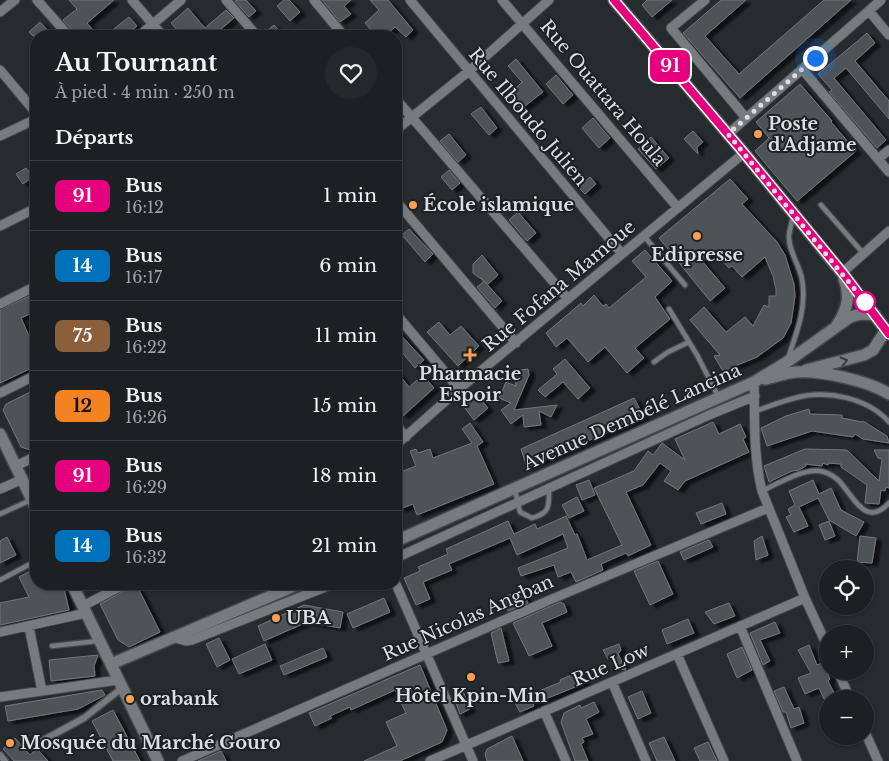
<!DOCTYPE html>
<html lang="fr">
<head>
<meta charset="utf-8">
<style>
	body { margin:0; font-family:"Libre Baskerville",serif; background:#25282a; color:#f1f3f6; height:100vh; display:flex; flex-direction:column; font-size:19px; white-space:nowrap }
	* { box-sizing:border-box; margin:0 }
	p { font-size:16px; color:#a0a3a5 }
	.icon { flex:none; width:28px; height:28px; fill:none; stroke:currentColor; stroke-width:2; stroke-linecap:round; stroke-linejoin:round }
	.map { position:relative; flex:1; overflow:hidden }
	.panel { position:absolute; left:30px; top:30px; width:372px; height:560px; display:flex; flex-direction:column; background:#1c2022; border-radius:20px; box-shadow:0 1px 4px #0004,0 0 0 1px #3a3e40 }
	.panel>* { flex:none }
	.badge { padding:0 10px; border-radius:8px; font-size:18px; line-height:32px }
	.buttons { position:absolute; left:819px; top:560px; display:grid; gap:10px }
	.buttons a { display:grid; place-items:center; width:55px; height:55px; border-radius:50%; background:#1c2022; box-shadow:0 1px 4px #0004,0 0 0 1px #3a3e40; font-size:25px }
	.you { position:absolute; width:25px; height:25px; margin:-12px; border:4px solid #fff; border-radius:50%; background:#1a73e8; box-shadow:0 0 0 8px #1a73e833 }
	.map>.badge { position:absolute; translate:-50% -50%; box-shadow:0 0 0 2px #fff }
	h2 { padding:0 25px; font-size:19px; line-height:45px }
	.round { display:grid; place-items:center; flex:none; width:52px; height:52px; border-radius:26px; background:#25282a }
	.head { display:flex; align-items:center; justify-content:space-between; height:85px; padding:0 25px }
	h1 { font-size:24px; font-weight:700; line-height:38px }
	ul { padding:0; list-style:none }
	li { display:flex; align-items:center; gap:15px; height:70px; padding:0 25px; border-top:1px solid #3a3e40 }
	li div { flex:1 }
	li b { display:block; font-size:19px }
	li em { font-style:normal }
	li .badge { min-width:55px; font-weight:700; text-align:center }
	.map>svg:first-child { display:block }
</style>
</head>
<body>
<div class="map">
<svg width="889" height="761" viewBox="0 0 889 761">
	<defs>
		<filter id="shadow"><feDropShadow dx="5.5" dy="3" stdDeviation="1" flood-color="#0009"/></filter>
	</defs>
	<rect width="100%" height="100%" fill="#262b2e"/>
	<path fill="#4d5256" stroke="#71777b" filter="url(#shadow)" d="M 69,0 L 114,0 L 87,23 L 98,36 L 75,36 L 74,32 L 63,20 L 77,9 Z
		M 237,0 L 246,0 L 256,11 L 249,17 L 235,1 Z
		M 284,0 L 289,0 L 300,12 L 290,21 L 277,6 Z
		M 322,0 L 351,0 L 344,6 L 351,14 L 340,22 Z
		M 370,0 L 388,0 L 413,30 L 406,37 L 395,27 L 384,36 L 376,36 L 365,23 L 379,10 Z
		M 647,0 L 672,0 L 652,17 L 642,5 Z
		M 721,0 L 746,0 L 705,36 L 739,74 L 824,0 L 851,0 L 740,98 L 683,33 Z
		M 188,8 L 205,28 L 226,10 L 234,18 L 213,36 L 182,36 L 171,23 Z
		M 129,17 L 137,26 L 126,36 L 105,36 Z
		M 40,22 L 53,36 L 33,36 L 29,32 Z
		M 274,25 L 284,36 L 263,36 L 263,34 Z
		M 867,33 L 875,43 L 855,61 L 889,101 L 889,119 L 846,68 L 834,78 L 886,140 L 877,148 L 829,92 L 832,90 L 818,74 Z
		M 516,59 L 543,92 L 521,109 L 509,95 L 522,82 L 508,66 Z
		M 556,75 L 573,95 L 563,104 L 546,84 Z
		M 800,84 L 832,121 L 831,122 L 856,151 L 797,201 L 755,151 L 769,138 L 756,122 Z
		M 481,107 L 497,128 L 489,135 L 471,114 Z
		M 593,118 L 610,138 L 599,148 L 582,128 Z
		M 693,131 L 703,142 L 697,147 L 698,154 L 684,139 Z
		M 449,134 L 466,155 L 458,162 L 440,141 Z
		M 651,137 L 669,158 L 656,169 L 638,149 Z
		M 26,168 L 33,177 L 23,184 L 16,174 Z
		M 449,170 L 460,183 L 452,190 L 441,177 Z
		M 590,177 L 596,184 L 585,194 L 578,187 Z
		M 730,179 L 748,199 L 742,204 L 777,242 L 785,255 L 794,284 L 795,296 L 791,323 L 783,338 L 757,357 L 723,371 L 714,356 L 720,355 L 690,320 L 704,307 L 726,332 L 745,317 L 753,326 L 764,305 L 769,307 L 769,296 L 776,296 L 776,289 L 773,276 L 765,257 L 742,277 L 732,266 L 729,268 L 714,251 L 702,261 L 725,288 L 710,301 L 659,238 Z
		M 518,212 L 536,233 L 527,241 L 509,220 Z
		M 409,229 L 433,254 L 425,262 L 402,235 Z
		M 645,250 L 672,281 L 655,297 L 670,319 L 635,348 L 644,358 L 627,373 L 605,347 L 588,362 L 567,338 L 556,347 L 546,333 L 581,303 L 583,306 L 594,295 L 603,306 L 606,304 L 609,308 L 646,277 L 632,261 Z
		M 482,255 L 498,275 L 488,284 L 473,273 L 473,264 Z
		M 484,281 L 502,301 L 495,308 L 477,287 Z
		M 36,293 L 36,311 L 21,318 L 36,352 L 36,366 L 0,383 L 0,310 Z
		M 439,322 L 450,335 L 461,326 L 479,346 L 458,366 L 427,332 Z
		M 396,330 L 424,360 L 415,368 L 396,345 Z
		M 565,359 L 590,388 L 578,399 L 563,382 L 545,397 L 538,390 L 557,374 L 553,369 Z
		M 528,369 L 529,375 L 514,410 L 557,405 L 551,417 L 539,411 L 541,425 L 524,427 L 523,415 L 511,424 L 501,410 L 511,403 L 499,398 L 506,382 L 516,386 L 514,371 Z
		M 396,371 L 409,387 L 423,375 L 434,388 L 403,416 L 396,409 Z
		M 36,389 L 36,450 L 33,451 L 21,447 L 3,410 L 6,404 Z
		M 477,395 L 488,408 L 474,420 L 464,407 Z
		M 634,398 L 644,417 L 527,467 L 521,449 Z
		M 809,409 L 810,414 L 842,415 L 842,418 L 862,422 L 863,421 L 887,436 L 889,443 L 863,439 L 855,434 L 853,437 L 812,431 L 767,446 L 761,428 L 786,416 Z
		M 713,422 L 719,434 L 740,424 L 746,437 L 743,439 L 749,452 L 685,481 L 678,490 L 664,481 L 671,471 L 660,463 L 643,485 L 626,492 L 651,545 L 628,556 L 626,553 L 601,564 L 603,570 L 576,582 L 571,572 L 558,577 L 554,565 L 521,576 L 518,568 L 568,548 L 563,534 L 517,555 L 510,538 L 449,564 L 452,570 L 423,582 L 430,599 L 416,605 L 404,578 L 420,571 L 418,567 L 448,554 L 446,549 L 508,521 L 514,534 L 535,524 L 537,529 L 566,516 L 575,535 L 577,534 L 587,560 L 622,545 L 594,488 L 634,471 L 648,451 L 653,455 L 662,443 L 685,460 L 675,439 Z
		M 470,423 L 483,442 L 477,446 L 494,484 L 417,515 L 413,504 L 400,509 L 396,500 L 396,474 L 416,466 L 410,451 L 416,449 L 418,453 L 430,449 L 433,458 L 472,443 L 462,429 Z
		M 805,449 L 847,450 L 879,481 L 882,459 L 878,458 L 874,450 L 889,450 L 889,488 L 886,487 L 885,491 L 881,490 L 879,504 L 865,503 L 867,485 L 841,467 L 841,464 L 828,463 L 828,465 L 823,463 L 822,466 L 805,464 L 806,466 L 799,470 L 792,471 L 769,482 L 764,466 Z
		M 589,480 L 595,495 L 582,500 L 576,485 Z
		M 813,480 L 819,494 L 831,488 L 841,510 L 864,522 L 856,536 L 829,520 L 818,498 L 799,507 L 808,526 L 794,532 L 786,517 L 791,515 L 788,509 L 795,505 L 789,491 Z
		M 577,497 L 584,511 L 569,518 L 562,505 Z
		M 722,503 L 726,514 L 701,524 L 696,513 Z
		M 829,521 L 835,536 L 825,540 L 819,525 Z
		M 762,536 L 768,555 L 756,560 L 754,541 Z
		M 860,536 L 876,538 L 872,563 L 857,562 Z
		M 7,537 L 16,555 L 0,563 L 0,541 Z
		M 709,540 L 713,547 L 684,560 L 680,552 Z
		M 658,561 L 673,594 L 650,605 L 634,571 Z
		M 36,568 L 36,584 L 63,584 L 69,610 L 0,625 L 0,603 L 29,597 L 19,577 Z
		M 136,584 L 160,632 L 129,647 L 118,640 L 100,604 Z
		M 522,590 L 528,603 L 508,611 L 502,598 Z
		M 384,598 L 390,612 L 353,628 L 347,614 Z
		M 560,602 L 564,604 L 567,612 L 542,623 L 552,646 L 529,656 L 513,623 Z
		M 729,603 L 735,616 L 714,624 L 705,612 Z
		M 304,605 L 343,612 L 340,628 L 307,622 L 264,641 L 258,626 Z
		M 688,619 L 694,633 L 667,644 L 662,630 Z
		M 775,622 L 780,633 L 760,640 L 770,661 L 763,665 L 750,633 Z
		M 501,628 L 509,661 L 498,663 L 491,633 Z
		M 219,638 L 230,660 L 217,667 L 206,644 Z
		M 265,644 L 272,660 L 239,674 L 232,659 Z
		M 619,644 L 621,650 L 618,654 L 626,669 L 624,670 L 617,667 L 612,657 L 608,659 L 603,650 Z
		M 809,645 L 817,665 L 822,663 L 830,679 L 828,681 L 837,699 L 824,699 L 819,688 L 805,694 L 798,678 L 811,673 L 798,650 Z
		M 742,647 L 752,670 L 737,678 L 727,654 Z
		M 323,648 L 327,657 L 284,675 L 280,666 Z
		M 98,655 L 94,666 L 95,676 L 51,681 L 49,660 Z
		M 420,665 L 447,730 L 442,742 L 400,761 L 364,761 L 397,746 L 386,722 L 406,713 L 395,690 L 351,710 L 350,707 L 330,716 L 332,718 L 315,726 L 309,713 Z
		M 578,672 L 585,683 L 533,704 L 534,706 L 520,712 L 514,701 L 561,682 L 560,680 Z
		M 784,687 L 794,709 L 799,707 L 804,723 L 791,728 L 786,712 L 783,712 L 774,691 Z
		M 102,690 L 105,695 L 78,709 L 8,721 L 5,706 Z
		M 463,691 L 470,709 L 460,714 L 453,695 Z
		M 642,691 L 651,713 L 638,719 L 628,697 Z
		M 594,702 L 599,712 L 586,719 L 593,734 L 582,738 L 584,742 L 581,744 L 588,761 L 575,761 L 561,722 L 564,713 L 580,705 L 581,708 Z
		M 113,710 L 140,761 L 113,761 L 92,721 Z
		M 512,736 L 523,761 L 487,761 L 485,754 L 487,749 Z
		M 664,737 L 675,761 L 657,761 L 649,743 Z
		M 15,738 L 30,755 L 37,749 L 48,761 L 14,761 L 3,749 Z
		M 708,742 L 717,761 L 700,761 L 694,748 Z
		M 221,751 L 226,761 L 198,761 Z"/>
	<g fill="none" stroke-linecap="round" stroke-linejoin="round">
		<g stroke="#44484b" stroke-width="7">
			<path id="service" d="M 821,205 L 863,253
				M 644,236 L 685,285
				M 669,309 L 697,355 L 718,396
				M 788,358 C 797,332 807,307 802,279 C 799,264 788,250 789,235 C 790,228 792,222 793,216
				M 654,362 L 668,352 L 689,342
				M 755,411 C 768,407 782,401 795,398 C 826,389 868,398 889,422
				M 515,490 L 520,512 L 532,518 C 550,513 549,507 549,489
				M 762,491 C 777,484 804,468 820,471 C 826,472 832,475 837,479 C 852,492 864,530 889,503
				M 0,514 L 31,500
				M 0,580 L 36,561
				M 52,646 L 98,641"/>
		</g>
		<g stroke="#44484b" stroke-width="9">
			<path id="pedestrian" d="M 40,742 L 84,718 L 122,688
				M 0,755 L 5,761"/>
		</g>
		<g stroke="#44484b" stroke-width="11">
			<path id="minor" d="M 37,0 L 69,36
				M 132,0 L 163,36
				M 226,0 L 257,36
				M 314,0 L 344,36
				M 410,0 L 622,254
				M 502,0 L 678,208
				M 705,0 L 671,28 L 746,118
				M 869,11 L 889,35
				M 0,12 L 15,0
				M 139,36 L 181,0
				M 802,69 L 889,172
				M 0,70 L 36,113
				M 396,99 L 568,299
				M 396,130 L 469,71 L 549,0
				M 728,134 L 881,0
				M 0,136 L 36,119
				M 878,159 L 889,150
				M 396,201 L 516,343
				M 0,226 L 36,208
				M 842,273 L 889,231
				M 0,304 L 36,286
				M 396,314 L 459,389
				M 754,382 C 755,418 753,455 762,491 L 805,598 L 828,648
				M 0,393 L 36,375
				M 396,425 L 406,437
				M 396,445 L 459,389 L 744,153
				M 16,466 L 36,456
				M 0,489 L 23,479
				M 396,558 L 709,415 L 755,396
				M 396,584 L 473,761
				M 83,606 L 125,584
				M 740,626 L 797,761
				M 29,627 L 42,691
				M 0,632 L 86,613
				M 172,637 L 186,641 L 192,640 L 333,584
				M 677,654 L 724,761
				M 838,671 L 850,699
				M 612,682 L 646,761
				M 0,697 L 118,680
				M 544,711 L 566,761
				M 865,732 L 878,761
				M 182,761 L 552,599 L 768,508
				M 430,761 L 805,598"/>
		</g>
		<g stroke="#44484b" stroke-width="14">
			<path id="tertiary" d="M 614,0 L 744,153 L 842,273 L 889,334
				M 837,325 C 847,310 851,296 844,279
				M 806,370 L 864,355 L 873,350 L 886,330
				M 765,379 C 775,377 785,373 796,372 C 820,370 869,381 889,394
				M 0,434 L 36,508
				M 396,541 L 754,382 L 787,362 L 850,317 L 861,314 L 875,315
				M 72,584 L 158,761
				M 111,664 L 299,584"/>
		</g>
		<use href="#service" stroke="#757b7e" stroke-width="4.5"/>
		<use href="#pedestrian" stroke="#757b7e" stroke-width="6"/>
		<use href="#minor" stroke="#757b7e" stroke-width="9"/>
		<use href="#tertiary" stroke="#757b7e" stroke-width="11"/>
	</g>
	<defs><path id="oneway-chevron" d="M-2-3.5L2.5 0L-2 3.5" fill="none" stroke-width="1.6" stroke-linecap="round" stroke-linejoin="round" transform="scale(1.25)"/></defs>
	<use stroke="#373c3f" href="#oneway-chevron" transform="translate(844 361) rotate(-14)"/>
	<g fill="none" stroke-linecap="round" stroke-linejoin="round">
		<g stroke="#fff" stroke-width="11">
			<path id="line" d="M 614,0 L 744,153 L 842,272 L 889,334"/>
		</g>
		<use href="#line" stroke="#e6007e" stroke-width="8"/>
		<path stroke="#dcdfe1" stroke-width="5" stroke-dasharray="0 9" d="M 815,58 L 728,134 L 865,302"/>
	</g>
	<g fill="#fb9e52" stroke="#1c2124" stroke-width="2">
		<circle cx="758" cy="134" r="5"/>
		<circle cx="413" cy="205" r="5"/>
		<circle cx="697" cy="236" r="5"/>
		<path d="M467.5 347.5h5v5h5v5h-5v5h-5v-5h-5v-5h5z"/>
		<circle cx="276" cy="618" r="5"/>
		<circle cx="471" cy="677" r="5"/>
		<circle cx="130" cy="699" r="5"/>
		<circle cx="10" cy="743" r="5"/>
	</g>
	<circle fill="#fff" stroke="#e6007e" stroke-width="2.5" cx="865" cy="302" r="10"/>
	<g text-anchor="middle" stroke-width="4" stroke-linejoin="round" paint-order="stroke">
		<g font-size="18" fill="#dcdfe1" stroke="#1c2124">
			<text transform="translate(603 93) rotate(50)" y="6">Rue Ouattara Houla</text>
			<text transform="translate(528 117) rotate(50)" y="6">Rue Ilboudo Julien</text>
			<text transform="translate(559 286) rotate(-40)" y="6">Rue Fofana Mamoue</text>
			<text transform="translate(632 417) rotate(-24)" y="6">Avenue Dembélé Lancina</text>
			<text transform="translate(468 618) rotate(-24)" y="6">Rue Nicolas Angban</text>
			<text transform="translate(611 665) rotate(-23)" y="6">Rue Low</text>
		</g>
		<g font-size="18" font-weight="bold" fill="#dcdfe1" stroke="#1c2124" text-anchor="start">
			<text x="768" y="130">Poste<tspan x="768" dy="21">d'Adjame</tspan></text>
			<text x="423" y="211">École islamique</text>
			<text x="697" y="261" text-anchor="middle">Edipresse</text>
			<text x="470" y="380" text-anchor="middle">Pharmacie<tspan x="470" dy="21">Espoir</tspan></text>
			<text x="286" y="624">UBA</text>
			<text x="471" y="702" text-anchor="middle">Hôtel Kpin-Min</text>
			<text x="140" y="705">orabank</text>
			<text x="20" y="749">Mosquée du Marché Gouro</text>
		</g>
	</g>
</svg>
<div class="buttons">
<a><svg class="icon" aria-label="locate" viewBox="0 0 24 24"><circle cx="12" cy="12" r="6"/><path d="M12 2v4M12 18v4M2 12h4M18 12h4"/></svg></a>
<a>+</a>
<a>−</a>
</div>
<div class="you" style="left:815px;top:58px"></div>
<b class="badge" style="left:670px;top:66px;background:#e6007e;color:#fff">91</b>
<section class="panel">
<div class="head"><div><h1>Au Tournant</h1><p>À pied · 4 min · 250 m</p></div><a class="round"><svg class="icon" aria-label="heart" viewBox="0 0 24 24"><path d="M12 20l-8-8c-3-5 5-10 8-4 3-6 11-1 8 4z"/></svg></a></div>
<h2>Départs</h2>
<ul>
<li><span class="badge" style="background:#e6007e;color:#fff">91</span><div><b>Bus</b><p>16:12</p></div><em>1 min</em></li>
<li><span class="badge" style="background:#0072bc;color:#fff">14</span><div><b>Bus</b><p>16:17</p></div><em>6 min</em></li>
<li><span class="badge" style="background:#8b5e3c;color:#fff">75</span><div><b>Bus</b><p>16:22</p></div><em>11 min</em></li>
<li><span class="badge" style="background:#f58220;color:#111">12</span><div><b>Bus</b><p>16:26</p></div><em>15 min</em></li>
<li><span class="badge" style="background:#e6007e;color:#fff">91</span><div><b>Bus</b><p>16:29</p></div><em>18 min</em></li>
<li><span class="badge" style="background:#0072bc;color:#fff">14</span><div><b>Bus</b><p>16:32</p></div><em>21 min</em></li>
</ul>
</section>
</div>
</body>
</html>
